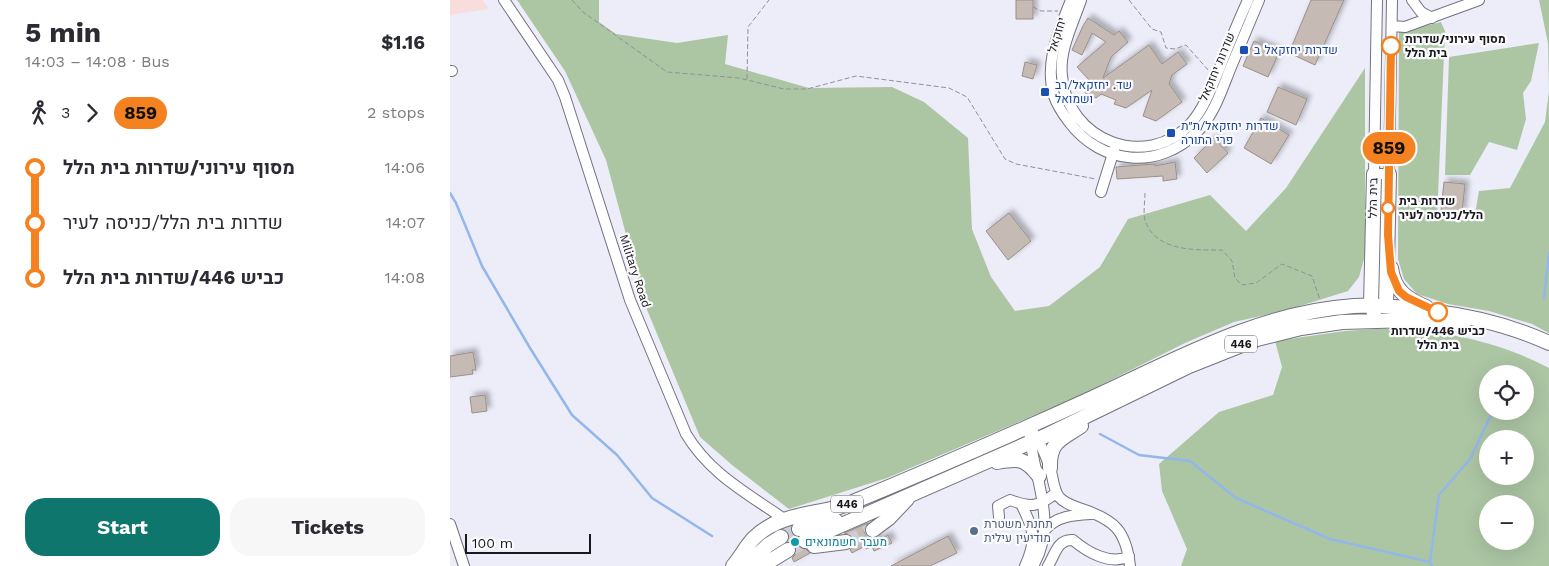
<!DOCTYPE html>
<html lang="en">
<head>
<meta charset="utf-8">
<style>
	body { margin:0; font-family:"Work Sans",Heebo,sans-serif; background:#f7f7f7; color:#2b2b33; height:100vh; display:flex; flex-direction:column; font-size:19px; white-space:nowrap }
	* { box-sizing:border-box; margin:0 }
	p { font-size:16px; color:#7c7c81 }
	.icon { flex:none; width:28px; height:28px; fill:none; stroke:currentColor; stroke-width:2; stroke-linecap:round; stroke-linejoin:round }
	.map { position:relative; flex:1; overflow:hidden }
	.panel { display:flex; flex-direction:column; background:#fff; width:450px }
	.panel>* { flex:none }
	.badge { padding:0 10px; border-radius:16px; font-size:18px; line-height:32px }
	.controls { position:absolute; left:1029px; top:365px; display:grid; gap:10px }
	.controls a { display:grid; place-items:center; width:55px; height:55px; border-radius:50%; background:#fff; box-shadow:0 5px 20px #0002; font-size:25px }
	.scale { position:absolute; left:15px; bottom:12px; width:126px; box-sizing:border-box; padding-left:5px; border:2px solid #18181d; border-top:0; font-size:14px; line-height:18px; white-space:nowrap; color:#18181d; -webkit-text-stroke:4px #fbfbfe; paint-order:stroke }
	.map>.badge { position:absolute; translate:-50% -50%; box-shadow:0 0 0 2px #fff }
	.legs { display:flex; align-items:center; gap:8px; height:55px; padding:0 25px; font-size:16px }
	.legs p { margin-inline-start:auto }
	.overview { display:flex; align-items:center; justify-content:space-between; height:85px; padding:0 25px }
	h1 { font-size:28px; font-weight:700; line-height:38px }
	.primary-button { display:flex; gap:10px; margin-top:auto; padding:10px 25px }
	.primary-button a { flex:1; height:58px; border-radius:20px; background:#0f766e; color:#fff; font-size:20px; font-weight:700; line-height:58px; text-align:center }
	.primary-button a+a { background:#f7f7f7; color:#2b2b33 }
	ul { padding:0 25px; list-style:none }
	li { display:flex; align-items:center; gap:18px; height:55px; font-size:19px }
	li i { display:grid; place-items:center; width:8px; height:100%; margin:0 6px; background:currentColor }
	li i::after { content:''; width:12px; height:12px; margin:-6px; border:4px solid; border-radius:50%; background:#fff }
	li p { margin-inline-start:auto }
	li:first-child i { background:linear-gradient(#0000 50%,currentColor 0) }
	li:last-child i { background:linear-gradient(currentColor 50%,#0000 0) }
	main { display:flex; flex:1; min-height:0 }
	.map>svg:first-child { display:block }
</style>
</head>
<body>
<main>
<section class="panel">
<div class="overview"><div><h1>5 min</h1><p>14:03 – 14:08 · Bus</p></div><b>$1.16</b></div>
<div class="legs"><svg class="icon" aria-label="walk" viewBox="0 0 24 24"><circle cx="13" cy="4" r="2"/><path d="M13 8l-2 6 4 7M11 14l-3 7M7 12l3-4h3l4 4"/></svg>3<svg class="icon" aria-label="forward" viewBox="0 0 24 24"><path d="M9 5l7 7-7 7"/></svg><b class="badge" style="background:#f58220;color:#111">859</b><p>2 stops</p></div>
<ul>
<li><i style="color:#f58220"></i><b>מסוף עירוני/שדרות בית הלל</b><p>14:06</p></li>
<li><i style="color:#f58220"></i><span>שדרות בית הלל/כניסה לעיר</span><p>14:07</p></li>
<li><i style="color:#f58220"></i><b>כביש 446/שדרות בית הלל</b><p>14:08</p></li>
</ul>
<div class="primary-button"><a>Start</a><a>Tickets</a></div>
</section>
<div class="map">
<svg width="1099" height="566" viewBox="0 0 1099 566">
	<defs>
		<filter id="shadow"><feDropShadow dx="4" dy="-4" stdDeviation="2.5" flood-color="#0004"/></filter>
	</defs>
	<rect width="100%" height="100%" fill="#ecedf9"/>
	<path fill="#f8dddc" d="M 0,0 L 32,0 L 39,9 L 0,15 Z"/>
	<path fill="#acc6a4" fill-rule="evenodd" d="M 67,0 L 149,0 L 149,22 L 166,34 L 227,43 L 278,35 L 275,64 L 359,88 L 442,87 L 474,102 L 518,138 L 522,229 L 541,277 L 565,311 L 599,306 L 650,267 L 678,219 L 760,195 L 796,231 L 836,188 L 915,68 L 915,255 L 909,277 L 898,291 L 837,310 L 784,322 L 735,343 L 625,398 L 437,478 L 339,509 L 282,465 L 250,437 L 195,305 L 156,160 L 115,71 Z
		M 1089,0 L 1099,0 L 1099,333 L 1082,324 L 1039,311 L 998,304 L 967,294 L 954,279 L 948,259 L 949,32 L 991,22 L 995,31 L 987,219 L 1024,220 L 1029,191 L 1060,188 L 1095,122 L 1099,91 L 1098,43 Z
		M 1089,43 L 1081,81 L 1073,93 L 1076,119 L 1067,150 L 1039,142 L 1020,175 L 995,175 L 999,57 Z
		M 925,329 C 987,329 1044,339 1099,368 L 1099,566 L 731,566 L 737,549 L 712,491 L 709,464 L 769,412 L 823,395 L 832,367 L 825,341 L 895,331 ZM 1038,374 L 1075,374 L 1075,411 L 1038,411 ZM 1038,439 L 1075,439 L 1075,476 L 1038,476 ZM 1038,504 L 1075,504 L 1075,541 L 1038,541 Z"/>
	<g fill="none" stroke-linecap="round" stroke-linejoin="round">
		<path stroke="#94b7ea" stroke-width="2.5" d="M 0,193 L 6,203 L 32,266 L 80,348 L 122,415 L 167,455 L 202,498 L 262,536
			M 1094,298 L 1099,253
			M 650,434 L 689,455 L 740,461 L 786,498 L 880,539 L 980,562
			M 982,566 L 980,562 L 989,495 L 1020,459 L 1039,419 L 1045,411"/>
	</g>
	<path fill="#c6bbb4" stroke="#9a9088" filter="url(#shadow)" d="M 566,0 L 583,0 L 583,19 L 566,19 Z
		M 861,0 L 894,0 L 865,65 L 839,53 Z
		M 638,18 L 664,35 L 669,31 L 678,42 L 661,57 L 653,78 L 699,45 L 712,64 L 728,52 L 737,64 L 722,75 L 719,84 L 732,102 L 706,121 L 693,116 L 702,90 L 676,108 L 664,104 L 666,100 L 651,94 L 646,98 L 635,93 L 640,81 L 627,67 L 656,42 L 642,33 L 632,55 L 622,50 L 633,26 Z
		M 804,41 L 829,52 L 818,77 L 793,66 Z
		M 575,62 L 587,65 L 583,79 L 572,76 Z
		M 828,87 L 857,99 L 846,125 L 817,112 Z
		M 811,118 L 839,135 L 821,164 L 794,148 Z
		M 764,138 L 778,153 L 757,173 L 744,158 Z
		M 725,162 L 727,179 L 713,181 L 713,176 L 667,179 L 666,167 L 704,164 L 705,166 Z
		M 994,182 L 1015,184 L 1012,213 L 991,211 Z
		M 559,213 L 581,241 L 558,260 L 536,231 Z
		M 23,352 L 26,370 L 22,370 L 23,374 L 0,377 L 0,356 Z
		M 35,395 L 37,411 L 22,413 L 20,397 Z
		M 418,523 L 414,531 L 416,536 L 420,538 L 426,538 L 428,540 L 438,535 L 442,543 L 424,551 L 422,547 L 416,549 L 415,546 L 402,553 L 400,550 L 404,546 L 405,540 L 400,534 L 394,533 Z
		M 341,527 L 342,534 L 347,537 L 347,545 L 350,548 L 356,549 L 360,553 L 344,562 L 342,558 L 345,555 L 347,549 L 345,545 L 339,541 L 339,533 L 335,529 Z
		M 498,536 L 507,553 L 480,566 L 441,566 Z"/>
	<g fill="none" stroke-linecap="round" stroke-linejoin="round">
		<path stroke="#cccdd8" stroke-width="14" stroke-dasharray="14 7" stroke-linecap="butt" d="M 331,537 L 349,529
			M 396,542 L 423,530
			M 338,550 L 355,541"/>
		<g stroke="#72737e" stroke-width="12">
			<path id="minor" d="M 54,0 L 108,80 L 115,97 L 180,300 L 236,434 C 260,474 297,493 334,519
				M 621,0 C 609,31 594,62 604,96 C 607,105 613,114 619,122 C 652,166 710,170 748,131 C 765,113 772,89 781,67 C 790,45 800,22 809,0
				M 631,0 C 623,24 609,50 612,76 C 617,140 696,172 741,123 C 755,107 762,86 770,67 C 779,44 788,22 798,0
				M 927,0 L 924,174 L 939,174 L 942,0
				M 962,0 L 971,12 L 982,18
				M 942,26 L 955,27 L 1029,0
				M 0,71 L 2,71
				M 651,192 L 664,150
				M 571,504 C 584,529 587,540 575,566
				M 549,517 L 548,506 L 560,500 C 581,508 588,507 606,493
				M 0,524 L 14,566
				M 595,530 C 606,516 624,515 641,514
				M 583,566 C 610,520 581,474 579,427 C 589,439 595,453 600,468 C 603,476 603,489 609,497 C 615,504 624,506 632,509 C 665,520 676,531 680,566
				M 598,566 C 605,555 607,539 623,540 C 637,552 661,566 679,556"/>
		</g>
		<g stroke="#72737e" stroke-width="16">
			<path id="major" d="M 924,174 L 921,306 L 924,312
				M 941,268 C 944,291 957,299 976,307
				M 936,306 L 939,174
				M 547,462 C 569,458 575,458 589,476
				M 600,468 C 599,441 612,439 631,426
				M 349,529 L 386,521
				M 423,530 L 439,518 L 457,499
				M 355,541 L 595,436 L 739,366 L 807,339 L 851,328 L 892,322 L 961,320 L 1013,325
				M 364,546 L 396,542
				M 283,566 C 291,557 296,546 304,538 C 325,517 354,515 381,509 C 388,508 396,504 403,502 C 483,469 563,434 642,398 C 725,360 810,312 904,306 C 929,304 954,308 979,311 C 1021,316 1060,325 1099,343
				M 296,566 L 318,545 L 331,537
				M 312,566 L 338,550"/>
		</g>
		<path stroke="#909099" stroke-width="1" stroke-dasharray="5 2.5" stroke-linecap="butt" d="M 122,0 L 133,12 L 217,72 L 289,78 L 334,89 L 357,89 L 406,76 L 499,88 L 517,97 L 555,159 L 566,164 L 646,179
			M 679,0 L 702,29 L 711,32 L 716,48 L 725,49 L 736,45 L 759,71
			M 583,7 L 591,11 L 608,11
			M 297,79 L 298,27 L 319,0
			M 695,193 C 695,201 693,213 695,220 C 705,252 746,250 772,250 L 782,261 L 785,278 L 792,285 L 806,283 L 832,264 L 862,276 L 870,300"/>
		<use href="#minor" stroke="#fff" stroke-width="10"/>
		<use href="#major" stroke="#fff" stroke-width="14"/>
	</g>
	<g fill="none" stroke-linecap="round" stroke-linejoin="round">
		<g stroke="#fff" stroke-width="11">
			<path id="line-1" d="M 941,46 L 938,235 L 941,272 L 949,291 L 956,297 L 988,312"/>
		</g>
		<use href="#line-1" stroke="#f58220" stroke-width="8"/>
	</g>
	<g fill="#fff" stroke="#f58220" stroke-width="2.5">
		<circle cx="941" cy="46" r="9"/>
		<circle cx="938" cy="208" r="6"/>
		<circle cx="988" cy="312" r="9"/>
	</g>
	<g fill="#1a4fb4" stroke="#fbfbfe" stroke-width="2">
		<rect x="789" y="45" width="10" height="10" rx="2.5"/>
		<rect x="590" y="87" width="10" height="10" rx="2.5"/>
		<rect x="716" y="128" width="10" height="10" rx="2.5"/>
	</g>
	<circle fill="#5c6f8a" stroke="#fbfbfe" stroke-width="2" cx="524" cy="531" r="5"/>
	<circle fill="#0f9aa8" stroke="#fbfbfe" stroke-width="2" cx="345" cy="542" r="5"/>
	<g text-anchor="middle" stroke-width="4.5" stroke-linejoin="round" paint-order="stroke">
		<g fill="#fbfbfe" stroke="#5c5c60" stroke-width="1">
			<rect x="775" y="335.5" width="32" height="17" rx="4"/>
			<rect x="381" y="495.5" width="32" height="17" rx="4"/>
		</g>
		<g font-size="11" font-weight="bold" fill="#18181d">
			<text x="791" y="348">446</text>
			<text x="397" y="508">446</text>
		</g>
		<g font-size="12" fill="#18181d" stroke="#fbfbfe">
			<text transform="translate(607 35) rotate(-73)" y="4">יחזקאל</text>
			<text transform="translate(767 67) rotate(-67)" y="4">שדרות יחזקאל</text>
			<text transform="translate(923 198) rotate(-89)" y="4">בית הלל</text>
			<text transform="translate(185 271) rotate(72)" y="4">Military Road</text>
		</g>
		<g font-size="12" font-weight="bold" fill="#18181d" stroke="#fbfbfe" text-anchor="start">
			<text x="955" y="43">מסוף עירוני/שדרות<tspan x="955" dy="14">בית הלל</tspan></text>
			<text x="949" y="205">שדרות בית<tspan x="949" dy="14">הלל/כניסה לעיר</tspan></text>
			<text x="988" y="335" text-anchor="middle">כביש 446/שדרות<tspan x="988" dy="14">בית הלל</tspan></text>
		</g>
		<g font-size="12" fill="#164399" stroke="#fbfbfe" text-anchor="start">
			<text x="804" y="54">שדרות יחזקאל ב</text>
			<text x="605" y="89">שד. יחזקאל/רב<tspan x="605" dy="14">ושמואל</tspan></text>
			<text x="731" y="130">שדרות יחזקאל/ת״ת<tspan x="731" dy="14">פרי התורה</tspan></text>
		</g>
		<g font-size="12" fill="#4e5e75" stroke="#fbfbfe" text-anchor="start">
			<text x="534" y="528">תחנת משטרת<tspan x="534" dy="14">מודיעין עילית</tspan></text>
		</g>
		<g font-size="12" fill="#0d838f" stroke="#fbfbfe" text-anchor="start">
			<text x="355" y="546">מעבר חשמונאים</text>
		</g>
	</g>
</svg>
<div class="controls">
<a><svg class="icon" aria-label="locate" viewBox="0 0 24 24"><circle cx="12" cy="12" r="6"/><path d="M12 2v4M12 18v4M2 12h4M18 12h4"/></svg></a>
<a>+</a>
<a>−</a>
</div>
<div class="scale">100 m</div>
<b class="badge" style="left:939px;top:148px;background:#f58220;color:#111">859</b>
</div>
</main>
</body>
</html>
